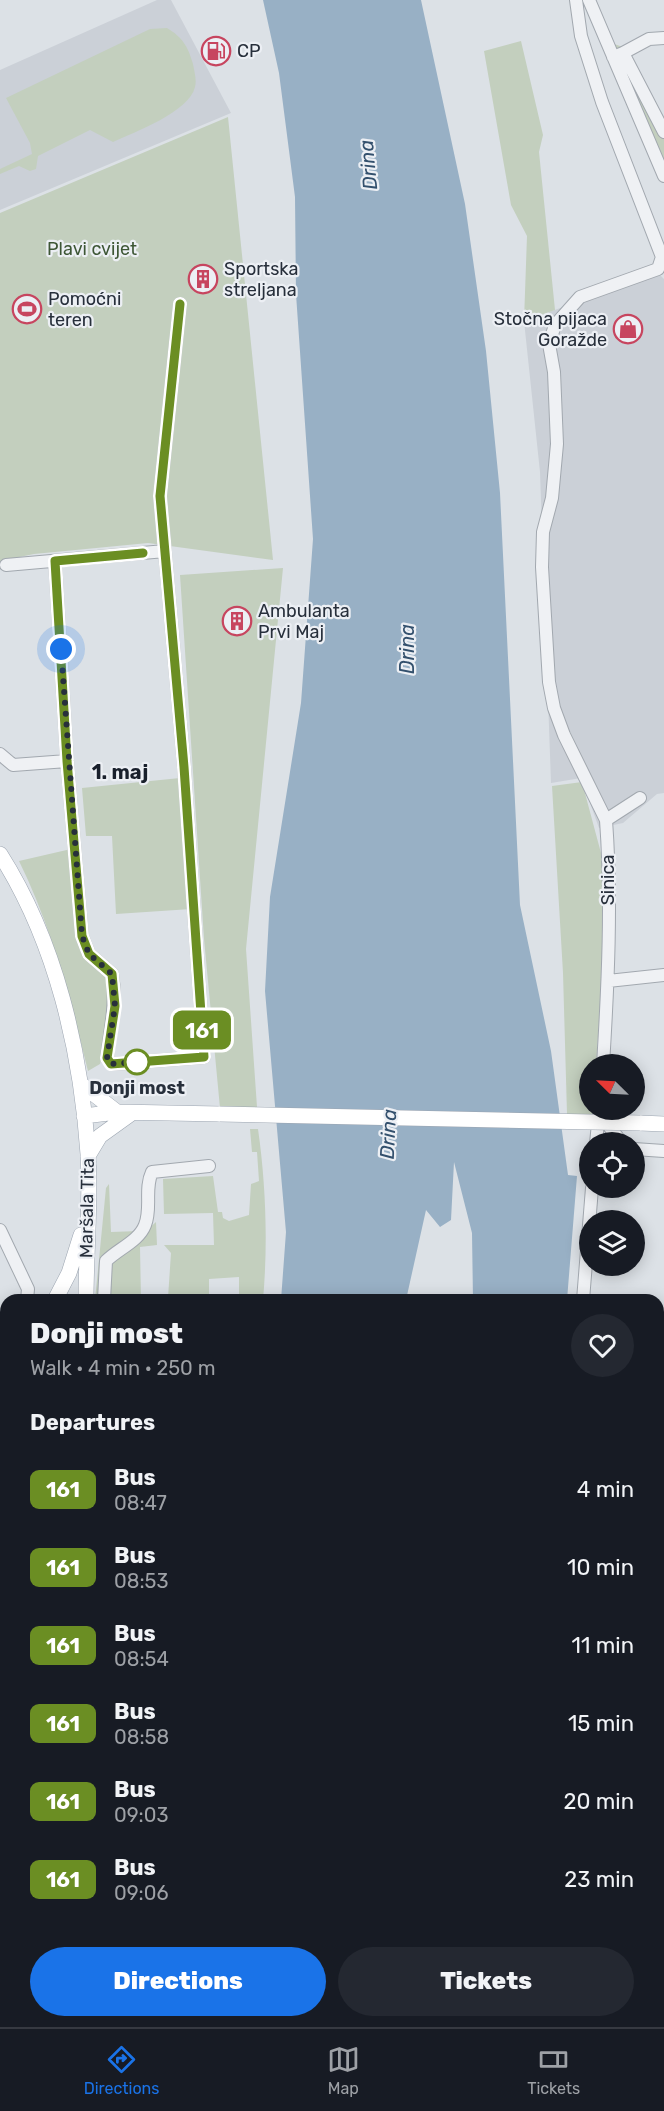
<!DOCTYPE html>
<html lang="en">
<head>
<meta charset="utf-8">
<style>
	body { margin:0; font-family:Rubik,sans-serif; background:#242831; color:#f1f3f6; height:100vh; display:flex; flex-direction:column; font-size:22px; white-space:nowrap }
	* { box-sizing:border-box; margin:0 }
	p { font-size:20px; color:#9ea1a6 }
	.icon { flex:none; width:33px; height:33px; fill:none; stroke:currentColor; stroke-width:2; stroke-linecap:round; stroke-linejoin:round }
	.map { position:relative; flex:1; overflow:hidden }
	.details { position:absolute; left:0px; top:1294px; width:664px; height:734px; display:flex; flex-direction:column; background:#171b24; border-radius:18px 18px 0 0; box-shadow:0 3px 15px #0003 }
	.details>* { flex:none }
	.badge { padding:0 12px; border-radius:9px; font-size:21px; line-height:39px }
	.needle { width:39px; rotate:294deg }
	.tools { position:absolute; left:579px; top:1054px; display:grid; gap:12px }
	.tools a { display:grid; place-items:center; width:66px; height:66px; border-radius:50%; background:#171b24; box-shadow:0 3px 15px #0003; font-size:30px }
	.you { position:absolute; width:30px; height:30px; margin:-15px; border:4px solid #fff; border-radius:50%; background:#1a73e8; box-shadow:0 0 0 9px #1a73e833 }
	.map>.badge { position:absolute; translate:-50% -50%; box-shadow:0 0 0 3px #fff }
	h2 { padding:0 30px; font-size:22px; line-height:54px }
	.round { display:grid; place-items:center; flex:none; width:63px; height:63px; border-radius:32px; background:#242831 }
	.summary { display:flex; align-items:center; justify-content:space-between; height:102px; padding:0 30px }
	h1 { font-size:28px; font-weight:800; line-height:45px }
	.cta { display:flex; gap:12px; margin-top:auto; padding:12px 30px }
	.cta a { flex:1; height:69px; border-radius:36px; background:#1a73e8; color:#fff; font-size:24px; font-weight:800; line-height:69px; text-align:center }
	.cta a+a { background:#242831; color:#f1f3f6 }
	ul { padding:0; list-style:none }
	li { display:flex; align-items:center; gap:18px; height:78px; padding:0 30px }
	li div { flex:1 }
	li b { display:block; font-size:22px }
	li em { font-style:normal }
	li .badge { min-width:66px; font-weight:700; text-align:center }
	.tabs { display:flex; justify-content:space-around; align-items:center; height:84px; border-top:2px solid #363941; background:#171b24; font-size:16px; color:#9ea1a6 }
	.tabs a { display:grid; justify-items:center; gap:3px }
	.tabs .on { color:#1a73e8 }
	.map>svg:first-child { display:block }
</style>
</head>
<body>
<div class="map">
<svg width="664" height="2027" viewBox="0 0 664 2027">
	<rect width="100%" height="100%" fill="#dce1e6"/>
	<path fill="#cbd0d7" d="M 157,0 L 171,0 L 231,113 L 0,210 L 0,70 Z
		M 658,273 L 664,279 L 664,793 L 657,794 L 623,823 L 599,828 L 581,778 L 551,783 L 540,472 L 524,321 Z
		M 659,1523 L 664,1523 L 664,1618 L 659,1617 Z"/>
	<path fill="#c3cfbe" d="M 167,28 C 182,37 188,46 193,64 C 194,70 197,80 195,87 C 189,112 135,132 113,142 L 90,130 L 38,156 L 36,169 L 30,171 L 19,166 L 0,174 L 0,169 L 32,154 L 30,143 L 6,98 L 150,29 Z
		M 521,41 L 543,135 L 539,152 L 555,310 L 524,321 L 527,236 L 511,205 L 484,51 Z
		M 614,44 L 623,47 L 664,123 L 664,162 Z
		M 228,117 L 273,560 L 148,543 L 34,554 L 0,561 L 0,213 Z
		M 283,568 L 246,949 L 257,1107 L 220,1108 L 204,939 L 180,575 Z
		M 180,778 L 191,909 L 116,914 L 112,836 L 86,836 L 82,788 Z
		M 582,782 L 605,868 L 602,979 L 596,1065 L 590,1065 L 590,1110 L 593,1110 L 593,1115 L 567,1114 L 563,973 L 552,786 Z
		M 71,849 L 80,951 L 106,978 L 110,989 L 104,1050 L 100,1064 L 88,1071 C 70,999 52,928 19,861 Z
		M 250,1129 L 258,1129 C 266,1185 268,1244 263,1300 L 239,1300 L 239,1277 L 209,1279 L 209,1300 L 172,1300 L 168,1298 L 171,1253 L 164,1245 L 214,1245 L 213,1213 L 164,1214 L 163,1179 L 213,1176 L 218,1212 L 222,1212 L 223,1218 L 229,1221 L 249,1215 L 251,1184 L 259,1181 L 257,1152 L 252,1152 Z
		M 109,1184 L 111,1232 L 139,1231 L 103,1259 L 100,1300 L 95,1300 L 106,1188 Z
		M 156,1222 L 157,1245 L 140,1247 L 141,1300 L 110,1300 L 110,1264 Z
		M 0,1557 L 6,1557 L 6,1609 L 0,1609 Z"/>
	<path fill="#98b0c5" d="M 263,0 L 421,0 L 465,204 L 486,351 L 500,493 L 520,905 L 551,1051 L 568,1175 L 577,1176 L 567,1300 L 473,1300 L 472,1233 L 454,1162 L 451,1220 L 440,1227 L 426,1210 L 406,1300 L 281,1300 L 286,1232 L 265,991 L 270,897 L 301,703 L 313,539 L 296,294 L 295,197 L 279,73 Z
		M 265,2022 L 438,2022 L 437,2027 L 265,2027 Z"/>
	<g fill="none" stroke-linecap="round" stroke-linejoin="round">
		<g stroke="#a2a8af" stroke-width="14">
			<path id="minor" d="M 576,0 L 581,36 L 602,102 L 662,257 L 658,269 L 580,297 L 555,325 L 549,344 L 554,372 L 557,444 L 552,498 L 543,532 L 542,567 L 549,682 L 554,708 L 564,735 L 606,820
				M 589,0 L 664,176
				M 623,53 L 649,39 L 664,38
				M 613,57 L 623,53 L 664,132
				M 55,561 L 67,761 L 82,936 L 89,954 L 112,974 C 117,1002 110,1030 107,1058 L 112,1064 L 204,1057 L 184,767 L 160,496 L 180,304
				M 6,565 L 165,551
				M 0,754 L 13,765 L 67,761
				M 608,981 L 664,975
				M 603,1065 C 608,984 612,901 606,820 L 640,798
				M 599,1113 L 622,1143
				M 596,1143 L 599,1114
				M 634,1149 L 664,1151
				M 0,1230 L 28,1289 L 27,1300
				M 104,1300 L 106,1261 C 118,1249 139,1241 145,1225 C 152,1208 144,1189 152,1172 L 209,1166
				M 583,1300 L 592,1188
				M 0,1374 L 6,1360
				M 0,1554 L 6,1554
				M 658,1839 L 664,1839
				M 93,2027 L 94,2022
				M 534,2027 L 534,2022"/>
		</g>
		<g stroke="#9ca5b1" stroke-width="16">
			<path id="major" d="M 0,854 C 56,942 81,1051 88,1154 C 91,1202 86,1252 86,1300
				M 82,1085 L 117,1112
				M 84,1116 L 117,1112 L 220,1114
				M 640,1123 L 664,1124
				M 88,1156 L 100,1136 L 132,1113
				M 55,1300 L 69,1273 L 81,1235
				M 0,1397 L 6,1386
				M 0,1827 L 6,1828
				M 0,1964 L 6,1966
				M 112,2022 L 120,2027
				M 188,2022 L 188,2027"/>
		</g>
		<use href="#minor" stroke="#eff1f4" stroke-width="12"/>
		<use href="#major" stroke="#fff" stroke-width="15"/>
		<g stroke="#9ca5b1" stroke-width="16" stroke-linecap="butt">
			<path id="major-bridge" d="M 220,1114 L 640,1123"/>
		</g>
		<use href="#major-bridge" stroke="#fff" stroke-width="15"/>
	</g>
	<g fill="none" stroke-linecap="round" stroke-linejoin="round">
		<g stroke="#fff" stroke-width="14">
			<path id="line" d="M 143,553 L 55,561 L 67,761 L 82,936 L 89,954 L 112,974 L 115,1006 L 107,1058 L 111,1064 L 204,1057 L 184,767 L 160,496 L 180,304"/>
		</g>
		<use href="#line" stroke="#6b8e23" stroke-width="9"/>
		<path stroke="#272f3b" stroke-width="6" stroke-dasharray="0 10.8" d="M 61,649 L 82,936 L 89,954 L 112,974 L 115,1006 L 107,1058 L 111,1064 L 137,1062"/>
	</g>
	<defs>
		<g id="fuel-ring" transform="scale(1.5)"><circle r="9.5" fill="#eceff4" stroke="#c7455f" stroke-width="1.5"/><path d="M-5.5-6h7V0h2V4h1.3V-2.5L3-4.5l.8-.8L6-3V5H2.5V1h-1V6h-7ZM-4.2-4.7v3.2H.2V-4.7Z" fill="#c7455f"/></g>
		<g id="building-ring" transform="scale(1.5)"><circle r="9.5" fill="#eceff4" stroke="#c7455f" stroke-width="1.5"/><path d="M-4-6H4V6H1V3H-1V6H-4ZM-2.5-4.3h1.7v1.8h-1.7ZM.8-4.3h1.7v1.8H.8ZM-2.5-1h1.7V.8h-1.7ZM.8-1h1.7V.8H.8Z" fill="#c7455f"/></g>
		<g id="stadium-ring" transform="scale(1.5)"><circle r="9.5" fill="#eceff4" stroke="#c7455f" stroke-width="1.5"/><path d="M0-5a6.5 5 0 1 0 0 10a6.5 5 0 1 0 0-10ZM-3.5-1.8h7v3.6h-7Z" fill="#c7455f"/></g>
		<g id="shop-ring" transform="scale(1.5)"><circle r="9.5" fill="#eceff4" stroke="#c7455f" stroke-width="1.5"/><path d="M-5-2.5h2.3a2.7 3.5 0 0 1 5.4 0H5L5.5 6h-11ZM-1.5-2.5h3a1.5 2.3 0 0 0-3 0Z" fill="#c7455f"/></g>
	</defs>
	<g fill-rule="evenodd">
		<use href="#fuel-ring" x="216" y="51"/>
		<use href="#building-ring" x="203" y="279"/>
		<use href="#stadium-ring" x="27" y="309"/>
		<use href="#shop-ring" x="628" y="329"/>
		<use href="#building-ring" x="237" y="621"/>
	</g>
	<circle fill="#fff" stroke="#6b8e23" stroke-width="3" cx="137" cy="1062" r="12"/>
	<g text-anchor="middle" stroke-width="4.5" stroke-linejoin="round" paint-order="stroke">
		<g font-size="18" fill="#272f3b" stroke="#eceff4" text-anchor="start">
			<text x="237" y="57">CP</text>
			<text x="224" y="275">Sportska<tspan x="224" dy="21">streljana</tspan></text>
			<text x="48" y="305">Pomoćni<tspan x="48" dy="21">teren</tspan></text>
			<text x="607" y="325" text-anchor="end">Stočna pijaca<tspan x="607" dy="21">Goražde</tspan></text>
			<text x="258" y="617">Ambulanta<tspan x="258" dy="21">Prvi Maj</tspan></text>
		</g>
		<g font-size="18" fill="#3d5635" stroke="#eceff4">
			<text x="92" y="255">Plavi cvijet</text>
		</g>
		<g font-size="18" fill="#272f3b" stroke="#eceff4">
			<text transform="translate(608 880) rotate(-90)" y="6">Sinica</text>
			<text transform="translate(87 1208) rotate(-89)" y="6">Maršala Tita</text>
		</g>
		<g font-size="18" font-weight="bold" fill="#272f3b" stroke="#eceff4">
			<text x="137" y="1094">Donji most</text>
		</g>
		<g font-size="20" font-style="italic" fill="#33506d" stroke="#eceff4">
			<text transform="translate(368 165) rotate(-95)" y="7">Drina</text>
			<text transform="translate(407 649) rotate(-90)" y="7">Drina</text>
			<text transform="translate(388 1134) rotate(-87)" y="7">Drina</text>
		</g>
		<g font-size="20" font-weight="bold" fill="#19202c" stroke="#eceff4">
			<text x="120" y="779">1. maj</text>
		</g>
	</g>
</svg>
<div class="tools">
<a><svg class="needle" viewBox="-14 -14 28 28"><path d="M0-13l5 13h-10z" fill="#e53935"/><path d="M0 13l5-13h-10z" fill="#9ea1a6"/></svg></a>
<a><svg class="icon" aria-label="locate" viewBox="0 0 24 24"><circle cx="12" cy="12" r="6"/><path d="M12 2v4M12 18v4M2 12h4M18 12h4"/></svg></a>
<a><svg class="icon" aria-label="layers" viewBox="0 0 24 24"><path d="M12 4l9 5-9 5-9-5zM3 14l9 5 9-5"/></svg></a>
</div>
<div class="you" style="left:61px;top:649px"></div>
<b class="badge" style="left:202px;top:1030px;background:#6b8e23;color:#fff">161</b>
<section class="details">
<div class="summary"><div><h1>Donji most</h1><p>Walk · 4 min · 250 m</p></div><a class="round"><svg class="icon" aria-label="heart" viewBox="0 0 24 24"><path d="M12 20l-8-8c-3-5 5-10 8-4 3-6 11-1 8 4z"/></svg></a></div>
<h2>Departures</h2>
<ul>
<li><span class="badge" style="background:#6b8e23;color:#fff">161</span><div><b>Bus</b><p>08:47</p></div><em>4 min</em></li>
<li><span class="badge" style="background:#6b8e23;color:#fff">161</span><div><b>Bus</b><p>08:53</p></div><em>10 min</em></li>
<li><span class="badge" style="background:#6b8e23;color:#fff">161</span><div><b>Bus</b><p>08:54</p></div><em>11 min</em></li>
<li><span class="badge" style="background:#6b8e23;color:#fff">161</span><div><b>Bus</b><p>08:58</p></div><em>15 min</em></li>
<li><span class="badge" style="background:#6b8e23;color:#fff">161</span><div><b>Bus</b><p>09:03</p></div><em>20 min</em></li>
<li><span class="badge" style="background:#6b8e23;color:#fff">161</span><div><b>Bus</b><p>09:06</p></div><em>23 min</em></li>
</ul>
<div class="cta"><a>Directions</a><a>Tickets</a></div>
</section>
</div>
<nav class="tabs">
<a class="on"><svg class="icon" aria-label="directions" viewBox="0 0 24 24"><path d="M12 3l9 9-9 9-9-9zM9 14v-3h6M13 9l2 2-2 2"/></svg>Directions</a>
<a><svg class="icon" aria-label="map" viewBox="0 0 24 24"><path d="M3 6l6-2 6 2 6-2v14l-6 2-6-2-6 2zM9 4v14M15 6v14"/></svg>Map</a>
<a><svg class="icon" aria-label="tickets" viewBox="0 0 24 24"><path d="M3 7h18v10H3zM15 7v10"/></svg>Tickets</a>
</nav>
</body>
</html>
